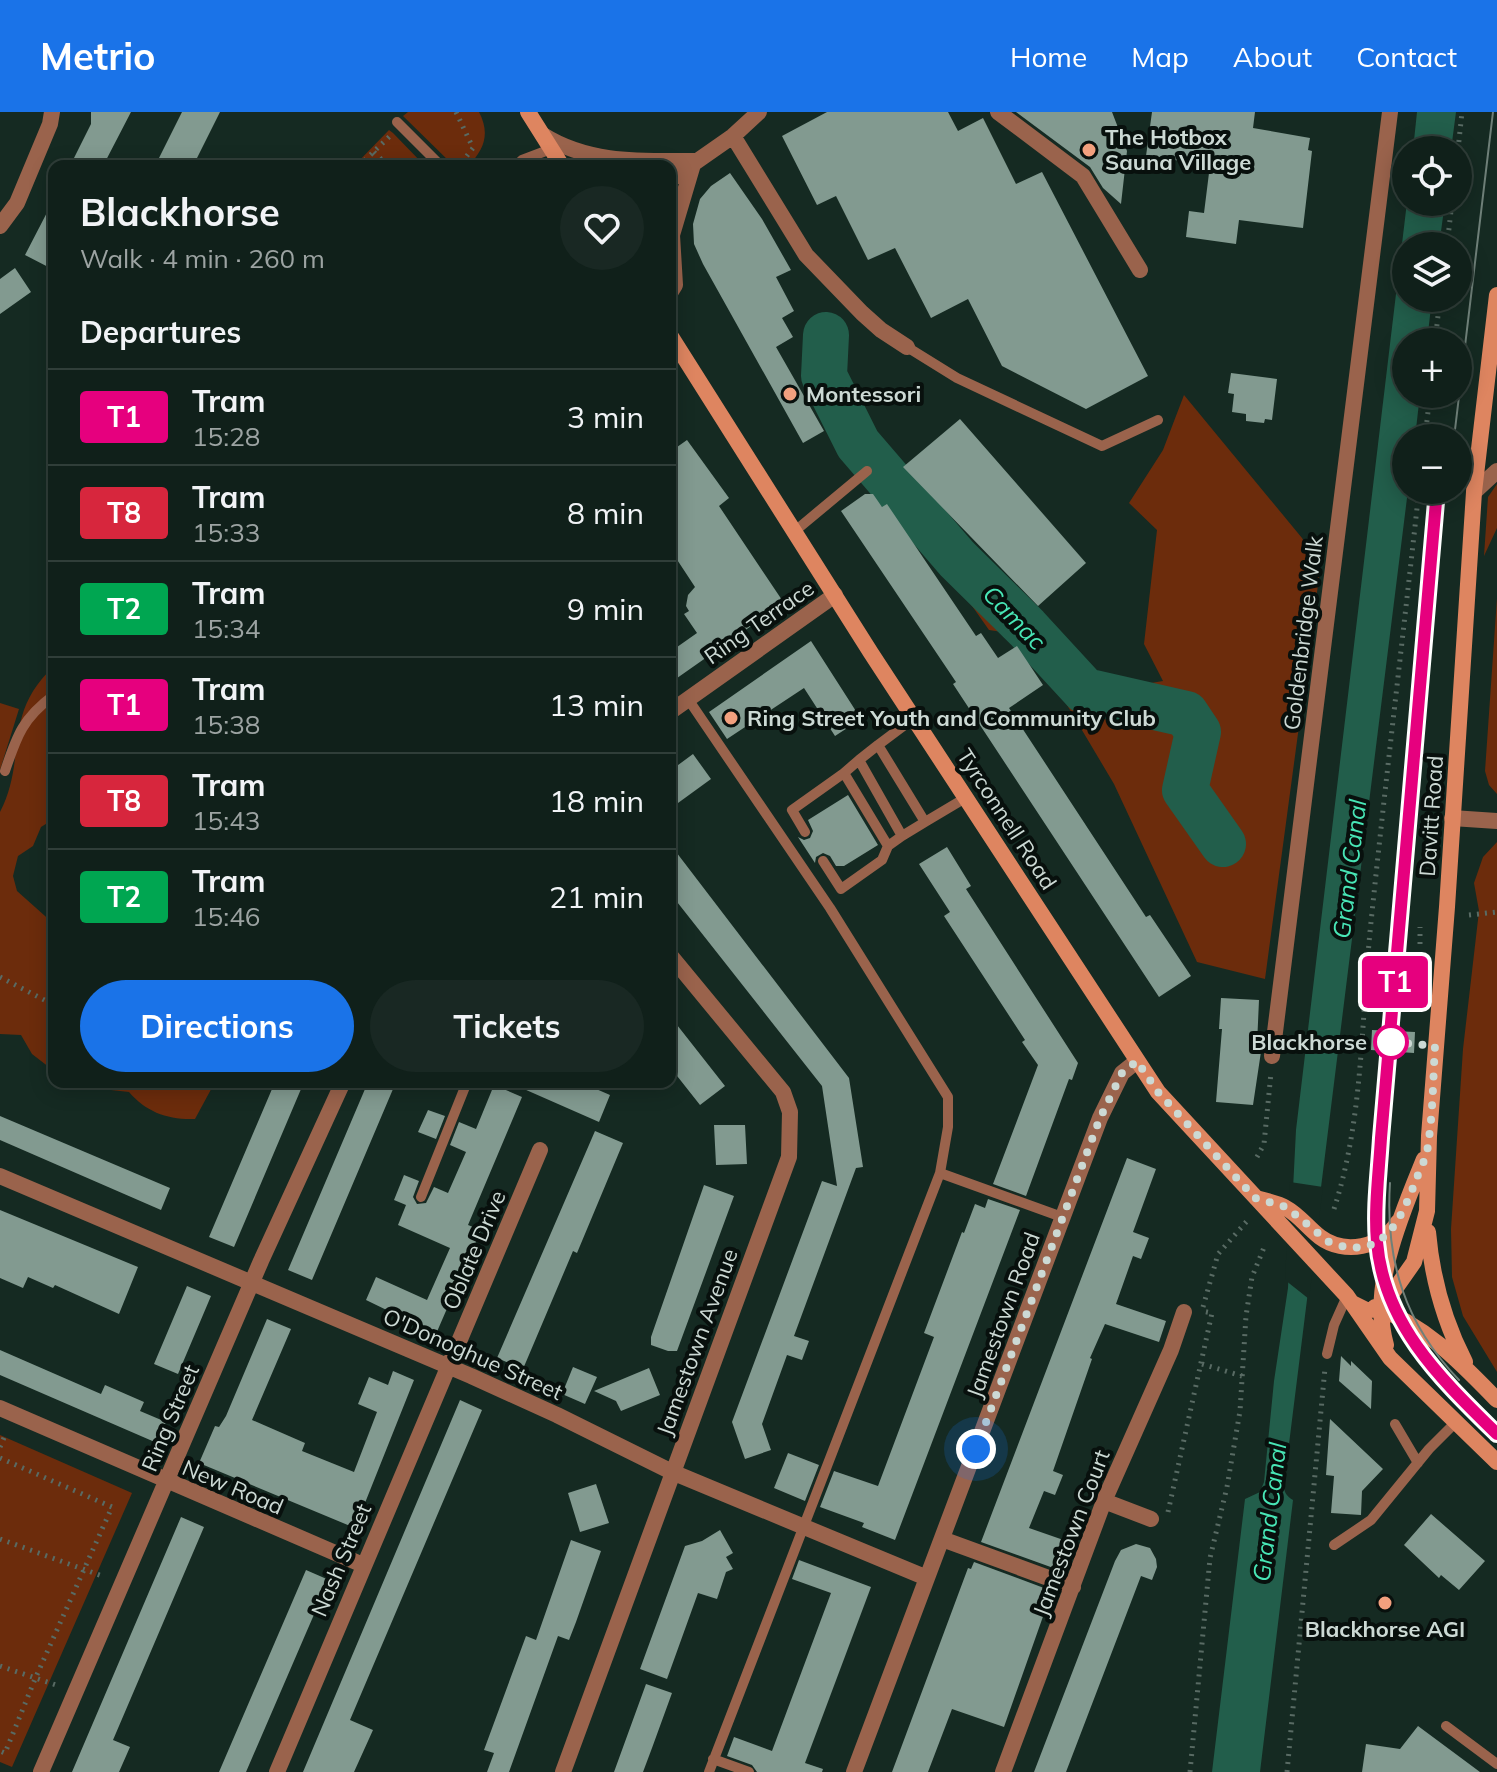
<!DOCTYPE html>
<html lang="en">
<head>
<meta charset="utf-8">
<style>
	body { margin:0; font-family:Mulish,sans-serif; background:#192823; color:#f1f3f6; height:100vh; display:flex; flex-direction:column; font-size:30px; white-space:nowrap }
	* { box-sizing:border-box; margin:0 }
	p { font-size:26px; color:#9ca3a2 }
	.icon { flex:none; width:44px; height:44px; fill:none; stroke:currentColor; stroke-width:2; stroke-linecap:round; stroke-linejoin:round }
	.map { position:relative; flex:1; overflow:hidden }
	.details { position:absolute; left:48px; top:48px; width:628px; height:928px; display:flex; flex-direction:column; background:#10201a; border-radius:16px; box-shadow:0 4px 20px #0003,0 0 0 2px #303e39 }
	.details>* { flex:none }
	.badge { padding:0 16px; border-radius:6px; font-size:28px; line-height:52px }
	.buttons { position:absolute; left:1392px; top:24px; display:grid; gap:16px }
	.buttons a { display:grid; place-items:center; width:80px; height:80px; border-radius:50%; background:#10201a; box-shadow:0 4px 20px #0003,0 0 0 2px #303e39; font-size:40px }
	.you { position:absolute; width:40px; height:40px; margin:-20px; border:6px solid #fff; border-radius:50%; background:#1a73e8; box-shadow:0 0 0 12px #1a73e833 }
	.map>.badge { position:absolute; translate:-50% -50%; box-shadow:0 0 0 4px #fff }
	h2 { padding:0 32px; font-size:30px; line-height:72px }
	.round { display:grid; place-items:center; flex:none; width:84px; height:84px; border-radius:42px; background:#192823 }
	.head { display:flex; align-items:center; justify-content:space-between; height:136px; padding:0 32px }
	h1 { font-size:38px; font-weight:700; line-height:60px }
	.cta { display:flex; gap:16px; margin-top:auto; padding:16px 32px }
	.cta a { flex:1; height:92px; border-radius:48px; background:#1a73e8; color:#fff; font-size:32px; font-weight:700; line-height:92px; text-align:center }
	.cta a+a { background:#192823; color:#f1f3f6 }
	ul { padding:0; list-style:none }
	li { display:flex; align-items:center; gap:24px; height:96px; padding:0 32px; border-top:2px solid #303e39 }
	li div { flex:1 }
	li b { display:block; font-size:30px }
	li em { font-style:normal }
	li .badge { min-width:88px; font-weight:700; text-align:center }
	header { display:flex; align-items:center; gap:48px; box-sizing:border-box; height:112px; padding:0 40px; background:#1a73e8; color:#fff }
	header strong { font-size:38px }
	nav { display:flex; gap:44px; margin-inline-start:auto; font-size:28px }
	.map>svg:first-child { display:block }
</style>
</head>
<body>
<header>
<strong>Metrio</strong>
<nav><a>Home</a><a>Map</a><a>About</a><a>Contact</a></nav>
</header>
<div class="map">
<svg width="1497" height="1660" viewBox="0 0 1497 1660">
	<rect width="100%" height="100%" fill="#152a22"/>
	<path fill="#6c2c0c" d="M 408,0 L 479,0 C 490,21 485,37 468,54 L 454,54 L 403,4 Z
		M 389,18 L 393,21 L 425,54 L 354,54 Z
		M 1184,283 L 1302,426 L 1320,458 L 1265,867 L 1197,850 L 1114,672 L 1051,566 L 1016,522 L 989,518 L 910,406 L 920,384 L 1125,592 L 1139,573 L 1163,569 L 1144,532 L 1157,418 L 1129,391 L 1163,338 Z
		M 1497,372 L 1497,416 L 1484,444 L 1488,385 Z
		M 1497,486 L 1497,682 L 1489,673 L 1485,659 Z
		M 54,554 L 54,707 L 41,715 L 33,734 L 18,744 L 13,764 L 17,779 L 54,812 L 54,959 L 32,942 L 21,923 L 0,922 L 0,700 C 28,646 1,604 54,554 Z
		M 0,591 L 19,597 L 0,658 Z
		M 1497,730 L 1497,1260 L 1463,1204 L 1452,1165 L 1451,1117 L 1463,937 L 1479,799 L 1474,771 L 1483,745 Z
		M 79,970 L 215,970 L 195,1007 C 168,1008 146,1000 129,980 L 93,976 Z
		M 0,1323 L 132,1381 L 12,1655 L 0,1650 Z"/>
	<path fill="#225e4b" d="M 1417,0 L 1456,0 L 1451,38 L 1413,38 Z
		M 1407,90 L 1445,90 L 1439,134 L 1406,134 L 1406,186 L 1432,186 L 1427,230 L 1406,230 L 1406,282 L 1420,282 L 1415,326 L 1406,326 L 1408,378 L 1286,1356 C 1284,1369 1280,1381 1293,1388 L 1260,1660 L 1212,1660 L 1245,1387 L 1260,1380 L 1264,1370 L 1274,1269 L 1288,1176 L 1296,1018 Z"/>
	<path fill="#152a22" d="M 1290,1070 L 1323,1075 L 1309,1187 L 1285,1168 Z"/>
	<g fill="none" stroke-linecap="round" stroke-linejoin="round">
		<path stroke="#225e4b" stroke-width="46" d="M 826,223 L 824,264 L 858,332 L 957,447 L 1027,516 L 1085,579 L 1186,602 L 1198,620 L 1185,678 L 1223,732"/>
	</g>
	<path fill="#829a90" d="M 91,0 L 131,0 L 103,54 L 70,54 L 91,12 Z
		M 182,0 L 220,0 L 193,54 L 155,54 Z
		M 827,0 L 948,0 L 958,19 L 983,6 L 1016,72 L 1042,60 L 1148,264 L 1086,297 L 1002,254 L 968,187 L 931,206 L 895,136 L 868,148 L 836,84 L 817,93 L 782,24 Z
		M 1016,0 L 1112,0 L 1127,39 L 1121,92 L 1103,76 L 1090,55 Z
		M 1152,0 L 1255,0 L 1253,16 L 1310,26 L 1308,38 L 1312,39 L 1303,116 L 1239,108 L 1236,132 L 1186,125 L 1189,99 L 1204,101 L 1210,53 L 1146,44 Z
		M 730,61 L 762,107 L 791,158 L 776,165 L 794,199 L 782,206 L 793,225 L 776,235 L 824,319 L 803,331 L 703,152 L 694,132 L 693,112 L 700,87 L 711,74 Z
		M 54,87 L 54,158 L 25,143 Z
		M 15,156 L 31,180 L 0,202 L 0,167 Z
		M 1231,261 L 1277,267 L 1272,308 L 1265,307 L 1264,311 L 1246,309 L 1246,302 L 1232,300 L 1234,282 L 1228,281 Z
		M 960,307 L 1086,451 L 1038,494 L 903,355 Z
		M 687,328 L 729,386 L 719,394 L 784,491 L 670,571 L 670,540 L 697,521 L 684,502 L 689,499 L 686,494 L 688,483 L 695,475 L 670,437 L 670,340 Z
		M 865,382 L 873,382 L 882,395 L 887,392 L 976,524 L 981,521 L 998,546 L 1017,534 L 1043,573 L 1009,596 L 1146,805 L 1150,803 L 1191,864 L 1159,885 L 953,572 L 956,570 L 841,399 Z
		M 811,529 L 861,607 L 835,624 L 804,576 L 727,627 L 709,600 Z
		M 693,642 L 711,667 L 678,691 L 670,680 L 670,659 Z
		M 848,683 L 878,733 L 844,754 L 836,754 L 830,744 L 823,741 L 816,745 L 815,751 L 798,725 L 804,728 L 810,726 L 813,719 L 808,708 Z
		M 670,732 L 849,966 L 863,1055 L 856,1056 L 794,1224 L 809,1229 L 802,1248 L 787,1243 L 762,1312 L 771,1338 L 745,1347 L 732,1310 L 822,1069 L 837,1074 L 822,974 L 670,781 Z
		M 947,735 L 971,774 L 966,777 L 1078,951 L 1072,968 L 1069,967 L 1026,1084 L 993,1072 L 1038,953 L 1022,930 L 1025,928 L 944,804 L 950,800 L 919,752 Z
		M 1221,886 L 1259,888 L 1257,933 L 1262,933 L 1253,993 L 1216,990 L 1222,917 L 1219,917 Z
		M 670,904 L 725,974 L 700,993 L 670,955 Z
		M 1372,918 L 1415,920 L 1414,941 L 1371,938 Z
		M 275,970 L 304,970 L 234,1135 L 209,1125 Z
		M 368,970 L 396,970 L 312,1168 L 288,1158 Z
		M 508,970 L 580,970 L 610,983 L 599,1010 Z
		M 494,973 L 522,985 L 468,1113 L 481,1118 L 436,1222 L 366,1188 L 376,1165 L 427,1188 L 450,1136 L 398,1113 L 406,1093 L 394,1088 L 404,1063 L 419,1069 L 413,1085 L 417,1092 L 426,1091 L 434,1075 L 448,1081 L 466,1040 L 450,1033 L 459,1010 L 476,1017 Z
		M 428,998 L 445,1004 L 436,1027 L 418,1020 Z
		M 0,1004 L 170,1076 L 161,1098 L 0,1028 Z
		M 714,1013 L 745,1013 L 747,1052 L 716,1053 Z
		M 595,1019 L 623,1031 L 577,1141 L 573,1139 L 523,1257 L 497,1246 Z
		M 1127,1046 L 1156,1057 L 1133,1120 L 1149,1126 L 1141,1147 L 1133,1144 L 1116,1192 L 1166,1209 L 1159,1230 L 1105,1212 L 1090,1246 L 1092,1247 L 1053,1359 L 1063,1363 L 1055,1383 L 1044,1379 L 1029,1416 L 1075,1432 L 1068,1451 L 1062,1449 L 1059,1458 L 981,1430 Z
		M 704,1073 L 734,1084 L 677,1239 L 668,1239 L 651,1233 L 651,1225 Z
		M 988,1087 L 1020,1098 L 895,1428 L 862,1415 L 864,1411 L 820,1395 L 834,1359 L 878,1374 L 934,1225 L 924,1221 L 962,1120 L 964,1121 L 975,1092 L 985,1096 Z
		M 0,1098 L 138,1155 L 119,1202 L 55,1173 L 53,1176 L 28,1165 L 23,1176 L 0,1166 Z
		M 187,1174 L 211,1184 L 178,1262 L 154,1252 Z
		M 267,1207 L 291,1217 L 252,1308 L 305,1331 L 302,1339 L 354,1360 L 377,1300 L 358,1292 L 369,1265 L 388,1273 L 393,1259 L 414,1268 L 355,1416 L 199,1351 L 215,1314 L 219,1315 L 226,1304 Z
		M 0,1238 L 101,1282 L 105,1273 L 144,1290 L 140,1299 L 166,1310 L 157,1331 L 0,1263 Z
		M 1341,1244 L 1351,1254 L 1351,1249 L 1372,1269 L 1371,1297 L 1339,1269 Z
		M 573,1255 L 597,1265 L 585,1292 L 562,1282 Z
		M 649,1256 L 660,1283 L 621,1299 L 616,1289 L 594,1279 Z
		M 460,1288 L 482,1298 L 350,1608 L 373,1618 L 354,1660 L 303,1660 Z
		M 1330,1307 L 1383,1357 L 1362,1379 L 1361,1403 L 1331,1401 L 1334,1364 L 1326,1363 Z
		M 788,1341 L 819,1353 L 805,1389 L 774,1376 Z
		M 596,1372 L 609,1411 L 580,1420 L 568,1381 Z
		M 1431,1402 L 1485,1449 L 1459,1478 L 1441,1463 L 1439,1466 L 1404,1433 Z
		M 181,1405 L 204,1415 L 113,1628 L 130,1635 L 119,1660 L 72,1660 Z
		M 720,1418 L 733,1441 L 726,1445 L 733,1457 L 726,1460 L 717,1487 L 698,1481 L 667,1567 L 640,1557 L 685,1434 L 702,1429 Z
		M 571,1428 L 601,1439 L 576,1510 L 569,1528 L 558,1524 L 509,1660 L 487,1660 L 494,1641 L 484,1638 L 526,1524 L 536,1528 Z
		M 1136,1432 L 1150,1436 L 1156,1447 L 1157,1455 L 1152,1468 L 1141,1464 L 1066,1660 L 1034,1660 L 1115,1449 L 1121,1438 Z
		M 799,1448 L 871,1475 L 805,1651 L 823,1657 L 822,1660 L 757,1660 L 752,1653 L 727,1644 L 734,1625 L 772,1639 L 831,1481 L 792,1467 Z
		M 974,1450 L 1052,1479 L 1004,1615 L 952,1597 L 928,1660 L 892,1660 L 968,1456 L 971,1457 Z
		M 306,1458 L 329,1468 L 306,1521 L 246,1660 L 219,1660 Z
		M 646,1572 L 672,1581 L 652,1636 L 643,1660 L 614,1660 Z
		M 1418,1614 L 1480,1660 L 1362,1660 L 1366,1632 L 1400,1637 Z"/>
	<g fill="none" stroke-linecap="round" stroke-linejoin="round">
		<path stroke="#596b64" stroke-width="5" stroke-dasharray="2 6" stroke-linecap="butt" d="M 456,0 L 473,36 L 459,54
			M 1458,38 L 1462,0
			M 374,40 L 388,54
			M 359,54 L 390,24
			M 1447,134 L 1452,90
			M 1435,230 L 1440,186
			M 1425,326 L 1430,282
			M 1469,803 L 1497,800
			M 1420,832 L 1420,815
			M 0,865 L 54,893
			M 1257,1045 L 1264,1032 L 1271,961
			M 1334,1097 C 1363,1008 1361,913 1370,820 C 1385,673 1403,525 1419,378
			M 1203,1195 L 1218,1142 L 1247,1109
			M 1202,1252 L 1242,1264
			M 0,1335 L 6,1321
			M 0,1346 L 112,1395 L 35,1567 L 5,1641 L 0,1639
			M 1168,1400 L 1212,1201 L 1202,1199
			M 0,1427 L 102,1464
			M 0,1554 L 56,1573
			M 1190,1660 L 1210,1446 L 1227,1375 L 1240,1299 L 1246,1204 L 1252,1165 L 1265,1133
			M 1287,1660 L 1325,1256"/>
		<path stroke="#9a634c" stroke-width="10" d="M 397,10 L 441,54
			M 516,54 L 522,48 L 551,37
			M 907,235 L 957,266 L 1102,334 L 1158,308
			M 795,419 L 867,359
			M 688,587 L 830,796 L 948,985 L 948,1015 L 940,1061 L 709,1660
			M 914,606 L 878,633 L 925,710 L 967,685
			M 878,633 L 859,648 L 902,724 L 925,710
			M 859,648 L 844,661 L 888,734 L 902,724
			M 5,659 C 17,623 23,606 54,583
			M 805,720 L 792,698 L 844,661
			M 823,749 L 841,777 L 882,748 L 888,734
			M 940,1061 L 1062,1105
			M 421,1085 L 467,970
			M 1327,1242 L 1334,1213 L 1347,1184
			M 1395,1312 L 1418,1351
			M 1334,1433 L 1371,1408 L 1429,1337 L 1456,1310
			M 1446,1614 L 1497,1652
			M 713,1647 L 749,1660"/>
		<path stroke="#9a634c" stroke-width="16" d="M 998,0 L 1083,64 L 1140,158
			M 543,23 C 589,52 641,49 694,49
			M 733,24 L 806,143 L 862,201 L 881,218 L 907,235
			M 670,68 L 733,24 L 759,0
			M 0,114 L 17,91 L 50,12 L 52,0
			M 670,181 L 675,173 L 672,123 L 694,49
			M 1474,380 L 1497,359
			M 670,600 L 835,483
			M 1452,706 L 1497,709
			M 1272,944 L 1390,0
			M 0,1064 L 471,1264 L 557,1303 L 672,1360 L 927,1466
			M 0,1296 L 363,1453
			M 1104,1389 L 1151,1407
			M 942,1427 L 1073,1475
			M 41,1660 L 261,1149 L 343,970
			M 277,1660 L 540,1038
			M 563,1660 L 789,1045 L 790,1000 L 783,980 L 670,843
			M 854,1660 L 1100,1006 L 1122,961 L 1137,949
			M 1003,1660 L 1104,1389 L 1171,1238 L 1184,1200"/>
		<path stroke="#de8560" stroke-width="16" d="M 528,0 L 562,54
			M 670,223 L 871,541 L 1158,980 L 1347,1184 L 1390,1246 L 1497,1350
			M 1256,1086 C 1266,1089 1278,1091 1286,1096 C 1299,1103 1308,1116 1320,1125 C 1344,1143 1382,1136 1398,1110
			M 1428,1120 C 1432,1166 1444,1209 1465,1250
			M 1352,1191 L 1366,1198 L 1381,1197 L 1414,1150 L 1427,1099 L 1429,1024 L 1447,795 L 1474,380 L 1497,183
			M 1375,1195 C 1425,1213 1460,1250 1497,1288
			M 1386,1233 C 1369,1175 1402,1101 1424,1047"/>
		<path stroke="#6f8079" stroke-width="2" d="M 1454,326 L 1493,0
			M 1437,378 L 1381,1026 C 1379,1060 1374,1096 1377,1130 C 1384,1213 1441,1267 1497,1322
			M 1390,1071 C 1385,1149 1405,1212 1459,1268"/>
	</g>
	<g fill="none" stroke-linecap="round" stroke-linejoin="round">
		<g stroke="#fff" stroke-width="18">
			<path id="line" d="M 1437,378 L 1381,1026 C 1379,1060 1374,1096 1377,1130 C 1384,1213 1441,1267 1497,1322"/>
		</g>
		<use href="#line" stroke="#e6007e" stroke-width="12"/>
		<path stroke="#ccd9d4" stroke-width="8" stroke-dasharray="0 14.4" d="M 976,1337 L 1100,1006 L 1122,961 L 1137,949 L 1158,980 L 1255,1086 L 1286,1095 L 1329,1130 C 1383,1151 1400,1109 1416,1068 C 1420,1057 1427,1045 1428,1033 C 1433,1001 1433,967 1435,934 L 1391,930"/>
	</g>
	<g fill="#f2a07e" stroke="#08100d" stroke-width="3">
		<circle cx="1089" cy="38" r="8"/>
		<circle cx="790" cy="282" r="8"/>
		<circle cx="731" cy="606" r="8"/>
		<circle cx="1385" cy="1491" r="8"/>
	</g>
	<circle fill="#fff" stroke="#e6007e" stroke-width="4" cx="1391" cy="930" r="16"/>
	<g text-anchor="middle" stroke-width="8" stroke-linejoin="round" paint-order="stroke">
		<g font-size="22" font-weight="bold" fill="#ccd9d4" stroke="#08100d" text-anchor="start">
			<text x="1105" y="33">The Hotbox<tspan x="1105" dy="25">Sauna Village</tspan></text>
			<text x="806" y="290">Montessori</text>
			<text x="747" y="614">Ring Street Youth and Community Club</text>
			<text x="1385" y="1525" text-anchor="middle">Blackhorse AGI</text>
		</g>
		<g font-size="22" fill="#ccd9d4" stroke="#08100d">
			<text transform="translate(759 510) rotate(-35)" y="8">Ring Terrace</text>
			<text transform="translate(1303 521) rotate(-83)" y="8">Goldenbridge Walk</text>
			<text transform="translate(1431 704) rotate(-86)" y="8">Davitt Road</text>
			<text transform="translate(1007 707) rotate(57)" y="8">Tyrconnell Road</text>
			<text transform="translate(474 1138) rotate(-67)" y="8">Oblate Drive</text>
			<text transform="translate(1003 1203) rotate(-70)" y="8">Jamestown Road</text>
			<text transform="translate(697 1230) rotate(-70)" y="8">Jamestown Avenue</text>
			<text transform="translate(473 1242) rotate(24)" y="8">O'Donoghue Street</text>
			<text transform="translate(170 1306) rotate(-67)" y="8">Ring Street</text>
			<text transform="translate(233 1375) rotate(23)" y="8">New Road</text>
			<text transform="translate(1071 1421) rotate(-69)" y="8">Jamestown Court</text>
			<text transform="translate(341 1448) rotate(-67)" y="8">Nash Street</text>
		</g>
		<g font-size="22" font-weight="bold" fill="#ccd9d4" stroke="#08100d" text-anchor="end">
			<text x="1367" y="938">Blackhorse</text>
		</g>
		<g font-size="24" font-style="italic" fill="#48e6b6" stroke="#08100d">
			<text transform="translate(1014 506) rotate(46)" y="8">Camac</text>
			<text transform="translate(1350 757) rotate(-83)" y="8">Grand Canal</text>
			<text transform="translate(1270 1400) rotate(-83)" y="8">Grand Canal</text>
		</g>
	</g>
</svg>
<div class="buttons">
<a><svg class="icon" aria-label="locate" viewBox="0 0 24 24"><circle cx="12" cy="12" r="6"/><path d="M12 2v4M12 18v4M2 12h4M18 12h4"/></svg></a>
<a><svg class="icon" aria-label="layers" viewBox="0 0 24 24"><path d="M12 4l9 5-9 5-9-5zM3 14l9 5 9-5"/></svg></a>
<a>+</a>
<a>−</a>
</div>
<div class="you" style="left:976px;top:1337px"></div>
<b class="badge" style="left:1395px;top:870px;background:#e6007e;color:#fff">T1</b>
<section class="details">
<div class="head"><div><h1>Blackhorse</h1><p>Walk · 4 min · 260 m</p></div><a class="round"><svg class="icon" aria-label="heart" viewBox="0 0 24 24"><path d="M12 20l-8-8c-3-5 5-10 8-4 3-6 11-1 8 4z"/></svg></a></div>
<h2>Departures</h2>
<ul>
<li><span class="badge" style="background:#e6007e;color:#fff">T1</span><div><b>Tram</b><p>15:28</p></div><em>3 min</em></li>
<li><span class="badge" style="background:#d7263d;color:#fff">T8</span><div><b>Tram</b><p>15:33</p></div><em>8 min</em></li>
<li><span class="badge" style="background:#00a651;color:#fff">T2</span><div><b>Tram</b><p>15:34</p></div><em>9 min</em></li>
<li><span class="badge" style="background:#e6007e;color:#fff">T1</span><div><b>Tram</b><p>15:38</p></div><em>13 min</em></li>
<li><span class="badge" style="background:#d7263d;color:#fff">T8</span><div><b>Tram</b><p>15:43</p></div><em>18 min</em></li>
<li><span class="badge" style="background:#00a651;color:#fff">T2</span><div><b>Tram</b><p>15:46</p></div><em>21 min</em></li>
</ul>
<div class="cta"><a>Directions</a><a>Tickets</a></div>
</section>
</div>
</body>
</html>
